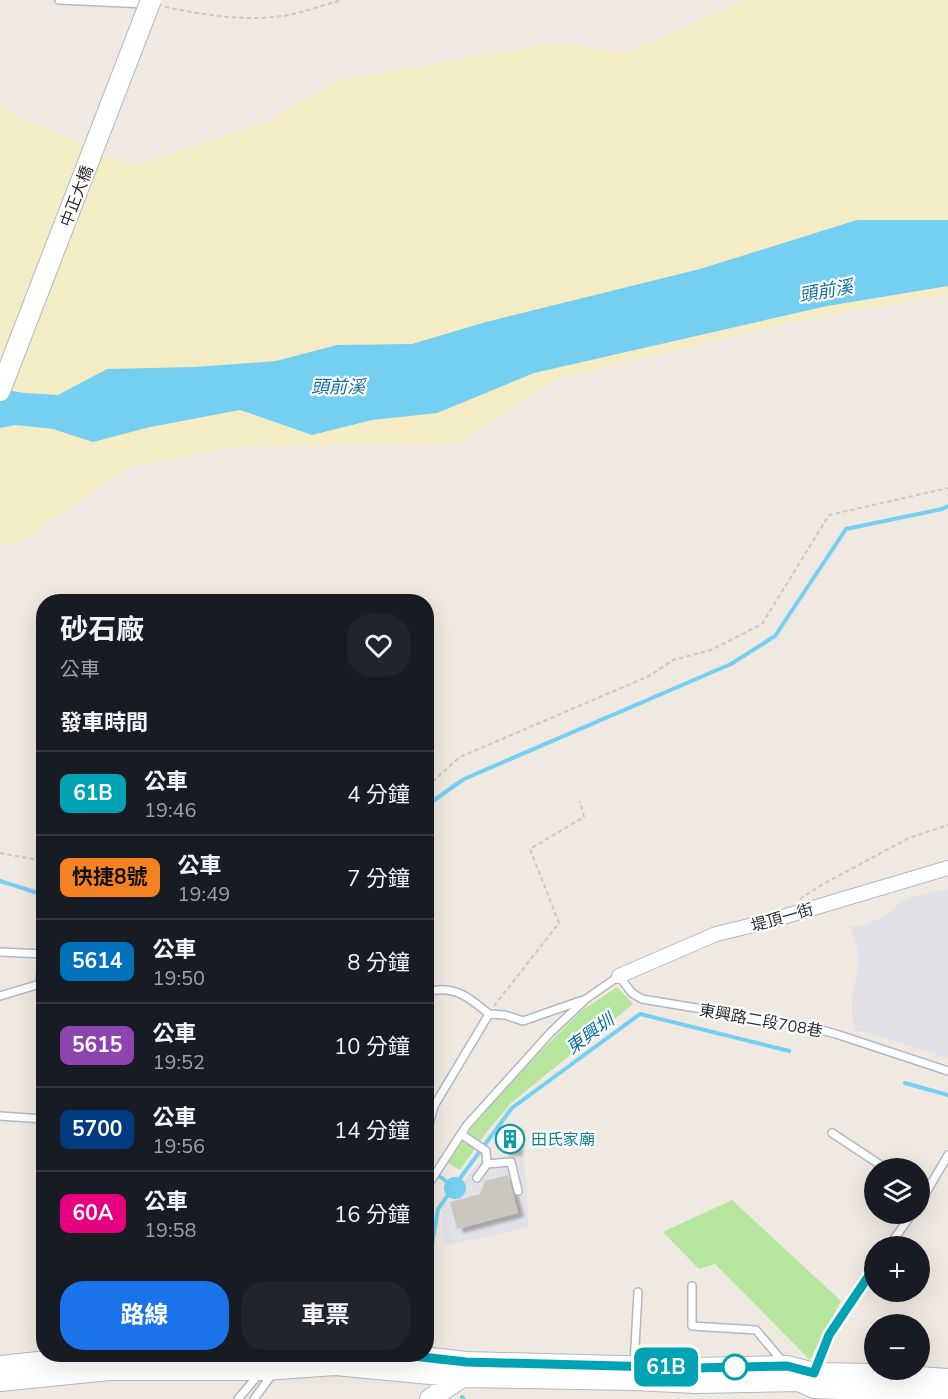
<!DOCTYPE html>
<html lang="zh-TW">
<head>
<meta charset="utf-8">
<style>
	body { margin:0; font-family:"Nunito Sans","Noto Sans TC",sans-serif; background:#20242c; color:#f1f3f6; height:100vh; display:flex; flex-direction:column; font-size:22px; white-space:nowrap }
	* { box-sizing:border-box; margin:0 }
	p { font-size:20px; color:#9ea1a6 }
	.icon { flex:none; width:33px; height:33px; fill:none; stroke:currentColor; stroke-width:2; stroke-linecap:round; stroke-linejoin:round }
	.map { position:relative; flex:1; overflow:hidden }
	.drawer { position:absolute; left:36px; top:594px; width:398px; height:768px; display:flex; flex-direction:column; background:#171b24; border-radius:24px; box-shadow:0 6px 24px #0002 }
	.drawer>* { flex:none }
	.badge { padding:0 12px; border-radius:9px; font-size:21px; line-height:39px }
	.buttons { position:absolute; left:864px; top:1158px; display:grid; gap:12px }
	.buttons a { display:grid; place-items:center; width:66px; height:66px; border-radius:50%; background:#171b24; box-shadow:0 6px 24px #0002; font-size:30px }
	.map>.badge { position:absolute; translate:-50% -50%; box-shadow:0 0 0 3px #fff }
	h2 { padding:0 24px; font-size:22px; line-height:54px }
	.round { display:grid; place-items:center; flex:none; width:63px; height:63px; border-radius:24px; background:#20242c }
	.summary { display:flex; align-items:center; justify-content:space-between; height:102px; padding:0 24px }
	h1 { font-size:28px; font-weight:700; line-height:45px }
	.cta { display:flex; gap:12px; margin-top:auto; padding:12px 24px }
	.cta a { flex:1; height:69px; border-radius:24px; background:#1a73e8; color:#fff; font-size:24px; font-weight:700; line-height:69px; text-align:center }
	.cta a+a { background:#20242c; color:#f1f3f6 }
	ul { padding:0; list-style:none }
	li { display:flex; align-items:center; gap:18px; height:84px; padding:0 24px; border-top:2px solid #363941 }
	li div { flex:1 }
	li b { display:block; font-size:22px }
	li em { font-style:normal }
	li .badge { min-width:66px; font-weight:700; text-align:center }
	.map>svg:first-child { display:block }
</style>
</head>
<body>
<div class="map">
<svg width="948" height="1399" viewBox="0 0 948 1399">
	<defs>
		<filter id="shadow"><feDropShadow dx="6" dy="4" stdDeviation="1.5" flood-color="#0004"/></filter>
	</defs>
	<rect width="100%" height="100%" fill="#efe9e1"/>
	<path fill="#e3e1e8" d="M 948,889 L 948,1058 L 866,1032 L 855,1031 L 852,1016 L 852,996 L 857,973 L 859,955 L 850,926 L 861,926 L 888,915 L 897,905 L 909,898 Z
		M 524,1157 L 529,1227 L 444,1246 L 442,1208 L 480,1161 Z"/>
	<path fill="#b6e59e" d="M 617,987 L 633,1004 L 511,1103 L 485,1134 L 460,1170 L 448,1163 L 474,1124 L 522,1070 L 581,1011 Z
		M 732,1200 L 841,1301 L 810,1360 L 715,1264 L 699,1269 L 663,1232 Z"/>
	<path fill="#f3ecc5" d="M 744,0 L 948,0 L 948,295 L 805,319 L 555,380 L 457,444 L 234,447 L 127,468 L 22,541 L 0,545 L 0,105 L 20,117 L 134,166 L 266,122 L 339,80 L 556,43 L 627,53 Z"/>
	<path fill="#75cff0" d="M 857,220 L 948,220 L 948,286 L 827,306 L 534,373 L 437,413 L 372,420 L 312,435 L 240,410 L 150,427 L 93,442 L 53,429 L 16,425 L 0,428 L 0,389 L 25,393 L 58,395 L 107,369 L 195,367 L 276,361 L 337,345 L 412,344 L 486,322 L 700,269 Z
		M444 1188a11 11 0 1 1 22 0a11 11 0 1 1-22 0Z"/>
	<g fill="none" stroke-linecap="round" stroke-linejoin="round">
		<path stroke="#75cff0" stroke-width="4" d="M 426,806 L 464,779 L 731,664 L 775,636 L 846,529 L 942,509 L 948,506
			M 0,881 L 44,895
			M 905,1083 L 948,1095
			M 439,1176 L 450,1184
			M 458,1181 L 512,1108 L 640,1014 L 789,1051
			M 429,1328 L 432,1245 L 438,1209 L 450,1192
			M 462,1397 L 464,1399"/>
	</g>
	<path fill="#cbc7bf" filter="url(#shadow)" d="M 517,1125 L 517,1152 L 503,1152 L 503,1126 Z
		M 508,1175 L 518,1213 L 457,1229 L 450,1202 L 480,1194 L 485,1181 Z"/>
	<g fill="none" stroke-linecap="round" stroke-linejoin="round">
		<g stroke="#b4b7c1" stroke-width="10">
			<path id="lane" d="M 59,0 L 146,4
				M 0,952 L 44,954
				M 426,992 C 453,984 469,997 489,1014
				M 0,996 L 40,984 L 42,954
				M 489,1014 L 505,1015 L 523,1021 L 583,1000
				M 0,1116 L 44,1119
				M 832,1133 L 885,1168
				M 461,1134 L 486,1151 L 487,1164
				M 426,1135 L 434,1106 L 489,1014
				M 477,1178 L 487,1164 L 511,1162 L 518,1191
				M 426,1188 L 467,1125 L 551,1032 L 586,999 L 619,976 L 632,993 L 642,999 L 810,1027 L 836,1034 L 948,1071
				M 920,1203 L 948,1155
				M 889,1246 L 912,1214
				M 692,1286 L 692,1326 L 756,1330 L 783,1362
				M 634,1365 L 638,1292
				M 815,1372 L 829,1335 L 874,1268
				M 238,1399 L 276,1354
				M 254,1399 L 271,1376"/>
		</g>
		<g stroke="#b4b7c1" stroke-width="16">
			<path id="street" d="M 619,976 L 716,934 L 766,922 L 948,868"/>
		</g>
		<g stroke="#b4b7c1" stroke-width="22">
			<path id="secondary" d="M 396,1354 L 466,1362 L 695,1368 L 787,1366 L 814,1373 L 875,1374 L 948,1379
				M 0,1366 L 112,1354
				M 0,1381 L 109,1370 L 264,1370 L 335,1365 L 462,1377 L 634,1380 L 696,1383 L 799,1381 L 814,1388 L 948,1393
				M 430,1399 L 462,1377 L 463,1373"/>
		</g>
		<path stroke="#c9c9c9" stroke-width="2" stroke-dasharray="4.5 3" stroke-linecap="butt" d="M 165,7 C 206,15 251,23 293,14 C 310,10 326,4 342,0
			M 426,785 L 431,783 L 460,757 L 649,676 L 673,660 L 711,650 L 762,624 L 829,515 L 948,488
			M 0,853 L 44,861
			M 800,899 L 823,884 L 909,838 L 948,825
			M 494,1006 L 559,923 L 530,849 L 584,817 L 580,801"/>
		<use href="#lane" stroke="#fff" stroke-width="7"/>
		<use href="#street" stroke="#fff" stroke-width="14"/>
		<use href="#secondary" stroke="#fff" stroke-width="20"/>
		<g stroke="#b4b7c1" stroke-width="22" stroke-linecap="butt">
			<path id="secondary-bridge" d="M 0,391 L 151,0"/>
		</g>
		<use href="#secondary-bridge" stroke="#fff" stroke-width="20"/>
	</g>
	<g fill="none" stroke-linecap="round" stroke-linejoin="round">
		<g stroke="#fff" stroke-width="14">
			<path id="line" d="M 395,1354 L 466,1362 L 695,1368 L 787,1366 L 814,1373 L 829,1335 L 874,1268"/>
		</g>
		<use href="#line" stroke="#00a3b4" stroke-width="9"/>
	</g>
	<defs>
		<g id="building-ring" transform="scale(1.5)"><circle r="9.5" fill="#fff" stroke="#0f9aa8" stroke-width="1.5"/><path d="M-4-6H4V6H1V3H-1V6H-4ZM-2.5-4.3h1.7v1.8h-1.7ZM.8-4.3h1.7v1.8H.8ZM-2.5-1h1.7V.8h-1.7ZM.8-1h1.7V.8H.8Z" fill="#0f9aa8"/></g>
	</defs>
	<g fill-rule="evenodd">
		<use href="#building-ring" x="510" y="1139"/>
	</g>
	<circle fill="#fff" stroke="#00a3b4" stroke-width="3" cx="735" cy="1367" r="12"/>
	<g text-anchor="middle" stroke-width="4.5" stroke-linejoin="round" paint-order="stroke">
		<g font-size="16" fill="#2e2e2e" stroke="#fff">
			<text transform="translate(76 196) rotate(-69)" y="6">中正大橋</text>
			<text transform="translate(782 917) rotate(-16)" y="6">堤頂一街</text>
			<text transform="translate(761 1020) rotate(10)" y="6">東興路二段708巷</text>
		</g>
		<g font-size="16" fill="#0d838f" stroke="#fff" text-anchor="start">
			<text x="531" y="1145">田氏家廟</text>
		</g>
		<g font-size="18" font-style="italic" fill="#0d6fa3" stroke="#fff">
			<text transform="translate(826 291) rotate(-10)" y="6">頭前溪</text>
			<text x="338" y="393">頭前溪</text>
			<text transform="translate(590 1034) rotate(-36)" y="6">東興圳</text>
		</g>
	</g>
</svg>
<div class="buttons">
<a><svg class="icon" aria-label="layers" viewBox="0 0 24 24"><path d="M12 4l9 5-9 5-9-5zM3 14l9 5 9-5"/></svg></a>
<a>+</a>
<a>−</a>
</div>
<b class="badge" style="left:666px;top:1367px;background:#00a3b4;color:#fff">61B</b>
<section class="drawer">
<div class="summary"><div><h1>砂石廠</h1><p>公車</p></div><a class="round"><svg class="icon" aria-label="heart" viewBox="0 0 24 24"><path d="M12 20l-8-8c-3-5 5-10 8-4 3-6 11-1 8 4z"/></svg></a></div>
<h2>發車時間</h2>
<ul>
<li><span class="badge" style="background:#00a3b4;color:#fff">61B</span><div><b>公車</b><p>19:46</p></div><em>4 分鐘</em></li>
<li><span class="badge" style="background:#f58220;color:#111">快捷8號</span><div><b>公車</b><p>19:49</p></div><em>7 分鐘</em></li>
<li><span class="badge" style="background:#0072bc;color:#fff">5614</span><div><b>公車</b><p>19:50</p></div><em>8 分鐘</em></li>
<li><span class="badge" style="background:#8e44ad;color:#fff">5615</span><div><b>公車</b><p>19:52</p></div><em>10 分鐘</em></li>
<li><span class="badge" style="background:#003b80;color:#fff">5700</span><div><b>公車</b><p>19:56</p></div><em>14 分鐘</em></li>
<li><span class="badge" style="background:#e6007e;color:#fff">60A</span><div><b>公車</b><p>19:58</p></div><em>16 分鐘</em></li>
</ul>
<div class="cta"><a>路線</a><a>車票</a></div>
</section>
</div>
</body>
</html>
